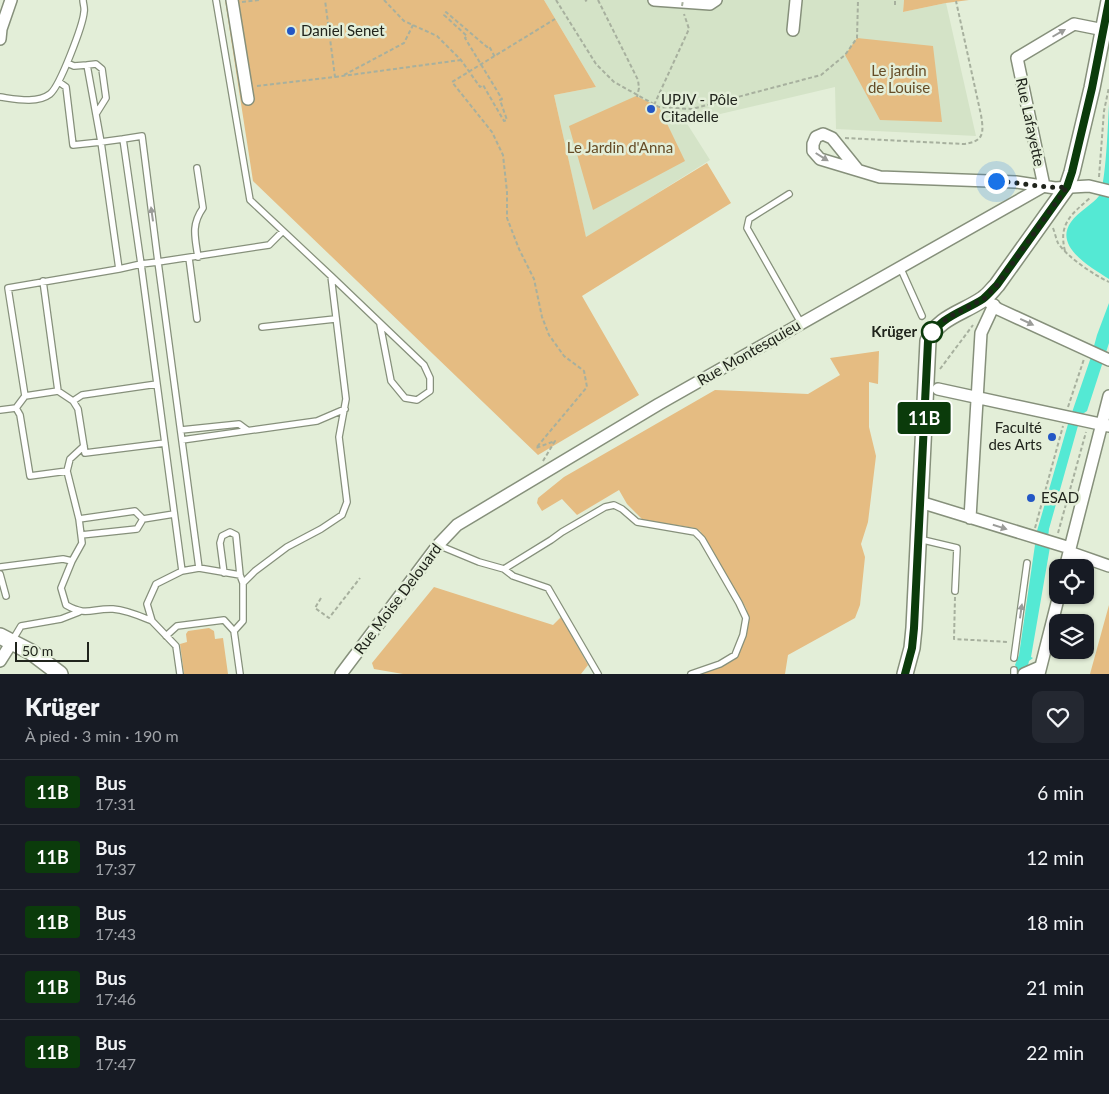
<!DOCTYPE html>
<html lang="fr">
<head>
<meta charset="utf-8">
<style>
	body { margin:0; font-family:Lato,sans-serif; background:#242831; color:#f1f3f6; height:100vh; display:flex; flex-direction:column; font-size:19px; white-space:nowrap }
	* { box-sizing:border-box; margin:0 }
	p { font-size:16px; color:#9ea1a6 }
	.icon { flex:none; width:28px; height:28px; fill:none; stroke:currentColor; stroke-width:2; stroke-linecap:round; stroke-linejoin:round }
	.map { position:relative; height:674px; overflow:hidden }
	.panel { display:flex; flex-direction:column; background:#171b24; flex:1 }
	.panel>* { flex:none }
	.badge { padding:0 10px; border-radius:4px; font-size:18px; line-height:32px }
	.tools { position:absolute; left:1049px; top:559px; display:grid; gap:10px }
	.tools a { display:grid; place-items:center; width:45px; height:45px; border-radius:10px; background:#171b24; box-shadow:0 1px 4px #0004; font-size:25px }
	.scale { position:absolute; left:15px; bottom:12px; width:74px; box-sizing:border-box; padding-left:5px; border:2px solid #20241c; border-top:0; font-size:14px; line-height:18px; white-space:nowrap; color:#20241c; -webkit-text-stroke:4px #e3eed8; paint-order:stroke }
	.you { position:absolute; width:25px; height:25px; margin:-12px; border:4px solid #fff; border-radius:50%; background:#1a73e8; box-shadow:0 0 0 8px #1a73e833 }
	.map>.badge { position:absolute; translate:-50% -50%; box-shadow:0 0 0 2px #fff }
	.round { display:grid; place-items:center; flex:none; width:52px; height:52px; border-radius:10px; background:#242831 }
	.summary { display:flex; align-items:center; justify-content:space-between; height:85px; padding:0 25px }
	h1 { font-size:24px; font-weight:800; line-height:38px }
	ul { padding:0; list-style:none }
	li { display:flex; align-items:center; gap:15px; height:65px; padding:0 25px; border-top:1px solid #363941 }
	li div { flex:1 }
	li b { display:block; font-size:19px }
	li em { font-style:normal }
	li .badge { min-width:55px; font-weight:700; text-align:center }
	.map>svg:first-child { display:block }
</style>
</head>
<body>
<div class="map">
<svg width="1109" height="674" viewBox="0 0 1109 674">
	<rect width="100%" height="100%" fill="#e3eed8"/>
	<path fill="#d4e3c7" d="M 544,0 L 904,0 L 903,12 L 946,3 L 976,136 L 836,129 L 835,87 L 686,122 L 710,160 L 586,238 L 554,95 L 596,87 Z"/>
	<path fill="#e5bc82" d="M 225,0 L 544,0 L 596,87 L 554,95 L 586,237 L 707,163 L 731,203 L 582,296 L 639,395 L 538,455 L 253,181 Z
		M 904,0 L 969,0 L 946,3 L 903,12 Z
		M 857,38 L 933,46 L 942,122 L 880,120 L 845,55 Z
		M 636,96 L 659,107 L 685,161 L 593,210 L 569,126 Z
		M 879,351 L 878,384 L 869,382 L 869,427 L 876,456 L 868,522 L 861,544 L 865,557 L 860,605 L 855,618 L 788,655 L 785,674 L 700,674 L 722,666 L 734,660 L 741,650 L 749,621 L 746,608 L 700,531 L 695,528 L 643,520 L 627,504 L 619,490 L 577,515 L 562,499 L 542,511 L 537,503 L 538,498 L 564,477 L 715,390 L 808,394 L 840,375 L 830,358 Z
		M 434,587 L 553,625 L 561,617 L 588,665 L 581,674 L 403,674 L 374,669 L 372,663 Z
		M 1109,605 L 1109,674 L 1090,674 Z
		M 209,628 L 214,631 L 215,639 L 223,638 L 228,674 L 184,674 L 180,644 L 187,642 L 186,634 L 188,631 Z"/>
	<path fill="#54e9d4" d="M 1109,104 L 1109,279 C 1092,268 1053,247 1071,222 C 1078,212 1093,204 1099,196 C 1106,185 1108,121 1109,104 Z
		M 1109,303 L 1109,343 L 1087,411 L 1081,415 L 1049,529 L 1047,546 L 1050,547 L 1031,657 L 1033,658 L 1029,661 L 1026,674 L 1016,674 L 1017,668 L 1015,665 L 1019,655 L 1037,531 L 1068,424 L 1091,357 L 1097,335 Z"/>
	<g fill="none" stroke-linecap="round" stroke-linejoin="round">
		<g stroke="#86907b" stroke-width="8">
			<path id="lane" d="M 216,0 L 250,200 L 331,276 L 346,399 L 339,437 L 347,502 L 342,515 L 321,529 L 287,547 L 255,571 L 243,583 L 243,621 L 234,631 L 240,674
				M 87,65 L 96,64 L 102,69 L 106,98 L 96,114
				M 59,82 L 66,87 L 73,145 L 101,142 L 87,65 L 74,66 L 67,63
				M 0,97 C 15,99 37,104 50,94 C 60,86 83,25 84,12 C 85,8 83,4 83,0
				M 123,139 L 142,136 L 158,262 L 269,245 L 282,232
				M 197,168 L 203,208 C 191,225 195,237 198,257
				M 789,194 L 749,219 L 747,228 L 801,323
				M 189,258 L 197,319
				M 900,267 L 922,316
				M 331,276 L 424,365 L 430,378 L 430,391 L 417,400 L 405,398 L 391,381 L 380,324
				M 43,281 L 58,391
				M 262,327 L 335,319
				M 157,384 L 82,395 L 73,401 L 78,409 L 85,453 L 165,443
				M 25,396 L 58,391 L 73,401
				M 16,408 L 20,415 L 30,476 L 67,471
				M 0,410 L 16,408 L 25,396 L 8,288 L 119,269 L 101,142 L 123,139 L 141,264 L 119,269
				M 181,430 L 239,424 L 247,430
				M 182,440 L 317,421 L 345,409
				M 79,519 L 67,471 L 70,459 L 84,446
				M 81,535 L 137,529 L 143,519
				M 919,539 L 957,548 L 955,591
				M 438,545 L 479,562 L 504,569 L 513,576 L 548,588 L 598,674
				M 0,567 L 63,559 L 72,561
				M 504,569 L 551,540 L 562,532 L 605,507 L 614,505 L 622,509 L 637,522 L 695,532 L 702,539 L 739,603 L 746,618 L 743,635 L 735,655 L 720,664 L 691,674
				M 182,571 L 141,264 L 158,262 L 199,568
				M 224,573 L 220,543 L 222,536 L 230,532 L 236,535 L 240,575
				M 0,574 L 6,596
				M 152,621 C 140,616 127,610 113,609 C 92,608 87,617 66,605 L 61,588 L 72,561 L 82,543 L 79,519 L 135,511 L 143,519 L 174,514
				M 166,636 L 177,626 L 224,620 L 234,631
				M 12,641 L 21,626 L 61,619 L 79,612
				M 1014,658 L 1027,563
				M 180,674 L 176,646 L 152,621 L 147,604 L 156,584 L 182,571 L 199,568 L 240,575 L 243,583
				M 1014,674 L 1014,670"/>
		</g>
		<g stroke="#86907b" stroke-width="14">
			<path id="street" d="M 232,0 L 248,99
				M 654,0 L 710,4 L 716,0
				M 793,30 L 796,0
				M 0,39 L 1,29 L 11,0
				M 857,169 L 832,138 L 823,134 L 816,137 L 813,144 L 813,151 L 820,159 L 880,177 L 1016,182 L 1055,188 L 1089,186 L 1109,191
				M 1044,186 L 1017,58 L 1074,24 L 1104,30
				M 989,302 L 998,309 L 1109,360
				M 938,389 L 1109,426
				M 920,502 L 1070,548
				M 970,518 L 981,333 L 994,305
				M 1069,552 L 1109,566
				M 1065,568 L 1109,396
				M 0,661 L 12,642
				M 341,674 L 438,545 L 457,525 L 659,404 L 1044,186
				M 1024,674 L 1040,667
				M 1039,674 L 1059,595"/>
		</g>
		<g stroke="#86907b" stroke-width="18">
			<path id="secondary" d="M 0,636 L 31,652 L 60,674
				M 905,674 L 912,648 L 914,628 L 928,341 C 938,317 963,313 983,299 C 989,295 993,289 997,285 L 1067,187 L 1072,172 L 1092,88 L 1109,1"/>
		</g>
		<path stroke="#a7b09e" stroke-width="2" stroke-dasharray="4 2.5" stroke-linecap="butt" d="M 384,0 L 404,21 L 437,36 L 461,60 L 480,87 L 483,85 L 504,121 L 507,120 L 500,100 L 502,99 L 465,38 L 467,36 L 444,15 L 446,12 L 487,47 L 489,46 L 495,57
			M 556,0 L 596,64 L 614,82 L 659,107 L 692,109 L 821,75 L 845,55 L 857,38 L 858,0
			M 598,0 L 638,80 L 639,88 L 637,97
			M 585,1 L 587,0
			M 242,2 L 259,0
			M 895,5 L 895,0
			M 344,75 L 404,43 L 413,25
			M 335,77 L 461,60
			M 257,86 L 335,77 L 325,0
			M 654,105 L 689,29 L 684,14
			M 845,138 L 963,144 C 984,142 984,133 981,115 L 956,1
			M 1099,177 L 1104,111 L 1109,87
			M 1053,228 C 1055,233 1056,239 1058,243 C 1067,257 1094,275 1109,282
			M 1065,251 C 1058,223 1072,214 1091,197
			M 940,369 L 973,325
			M 1068,407 L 1084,359
			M 543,461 L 555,441 L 536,448 L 587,387 L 584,371 L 564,356 L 549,335 L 542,317 L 534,279 L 519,249 L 507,218 L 507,192 L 503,155 L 492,132 L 452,82 L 555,19
			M 1035,528 L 1063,426
			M 1058,533 L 1086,432
			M 955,597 L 954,639 L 1009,642
			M 321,598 L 315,608 L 329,618 L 360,578"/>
		<use href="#lane" stroke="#fff" stroke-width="5.5"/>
		<use href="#street" stroke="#fff" stroke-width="11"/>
		<use href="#secondary" stroke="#fff" stroke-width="15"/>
		<path stroke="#a7b09e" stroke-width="2" stroke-dasharray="4 2.5" stroke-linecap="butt" d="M 682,6 L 683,0"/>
	</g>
	<defs><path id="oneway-solid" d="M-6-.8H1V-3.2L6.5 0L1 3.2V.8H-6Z" transform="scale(1.25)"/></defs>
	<g fill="#9b9c99">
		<use href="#oneway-solid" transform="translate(1059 33) rotate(-30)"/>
		<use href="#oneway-solid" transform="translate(822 157) rotate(32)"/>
		<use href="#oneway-solid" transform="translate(152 214) rotate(-98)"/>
		<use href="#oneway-solid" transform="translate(1027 322) rotate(25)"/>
		<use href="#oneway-solid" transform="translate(1000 527) rotate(17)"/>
		<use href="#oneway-solid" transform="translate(1021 611) rotate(-82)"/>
	</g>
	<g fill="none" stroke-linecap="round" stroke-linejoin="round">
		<g stroke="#fff" stroke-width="11">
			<path id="line" d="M 905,674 L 912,648 L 914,628 L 928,341 C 938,317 963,312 983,299 C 988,295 993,289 997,285 L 1067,187 L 1072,172 L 1092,88 L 1109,1"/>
		</g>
		<use href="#line" stroke="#0b3b0b" stroke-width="8"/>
		<path stroke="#20241c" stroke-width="5" stroke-dasharray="0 9" d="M 932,332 L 939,324 L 951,316 L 985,298 L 997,285 L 1067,187 C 1043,189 1020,182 996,181"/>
	</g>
	<g fill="#2357c5" stroke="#e3eed8" stroke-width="2">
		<circle cx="291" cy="31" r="5"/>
		<circle cx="651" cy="109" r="5"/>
		<circle cx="1052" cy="437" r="5"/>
		<circle cx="1031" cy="498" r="5"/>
	</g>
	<circle fill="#fff" stroke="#0b3b0b" stroke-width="2.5" cx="932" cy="332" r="10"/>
	<g text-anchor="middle" stroke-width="5" stroke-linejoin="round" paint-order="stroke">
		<g font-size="15" fill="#20241c" stroke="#e3eed8" text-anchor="start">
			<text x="301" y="36">Daniel Senet</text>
			<text x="661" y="105">UPJV - Pôle<tspan x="661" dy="17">Citadelle</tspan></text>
			<text x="1042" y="433" text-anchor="end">Faculté<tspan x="1042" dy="17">des Arts</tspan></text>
			<text x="1041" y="503">ESAD</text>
		</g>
		<g font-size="15" fill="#654c26" stroke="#e3eed8">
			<text x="899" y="76">Le jardin<tspan x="899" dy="17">de Louise</tspan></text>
			<text x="620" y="153">Le Jardin d'Anna</text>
		</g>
		<g font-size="15" fill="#20241c" stroke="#e3eed8">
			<text transform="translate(1030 122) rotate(78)" y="5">Rue Lafayette</text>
			<text transform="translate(749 353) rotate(-30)" y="5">Rue Montesquieu</text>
			<text transform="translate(398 599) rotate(-53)" y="5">Rue Moise Delouard</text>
		</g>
		<g font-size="15" font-weight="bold" fill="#20241c" stroke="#e3eed8" text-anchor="end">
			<text x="917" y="337">Krüger</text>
		</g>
	</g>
</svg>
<div class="tools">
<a><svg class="icon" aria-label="locate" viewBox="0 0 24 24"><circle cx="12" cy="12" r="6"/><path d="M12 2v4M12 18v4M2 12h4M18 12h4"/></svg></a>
<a><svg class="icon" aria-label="layers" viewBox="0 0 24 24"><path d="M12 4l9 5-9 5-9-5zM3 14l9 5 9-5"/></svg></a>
</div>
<div class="scale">50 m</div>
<div class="you" style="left:996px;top:181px"></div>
<b class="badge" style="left:924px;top:418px;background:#0b3b0b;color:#fff">11B</b>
</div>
<section class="panel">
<div class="summary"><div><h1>Krüger</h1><p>À pied · 3 min · 190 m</p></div><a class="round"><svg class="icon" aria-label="heart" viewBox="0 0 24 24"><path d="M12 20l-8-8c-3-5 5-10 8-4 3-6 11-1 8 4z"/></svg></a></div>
<ul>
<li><span class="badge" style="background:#0b3b0b;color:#fff">11B</span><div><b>Bus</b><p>17:31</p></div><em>6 min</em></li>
<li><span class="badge" style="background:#0b3b0b;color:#fff">11B</span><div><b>Bus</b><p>17:37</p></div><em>12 min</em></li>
<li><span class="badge" style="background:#0b3b0b;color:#fff">11B</span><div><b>Bus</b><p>17:43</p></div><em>18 min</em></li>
<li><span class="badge" style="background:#0b3b0b;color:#fff">11B</span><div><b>Bus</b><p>17:46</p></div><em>21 min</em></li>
<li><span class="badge" style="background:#0b3b0b;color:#fff">11B</span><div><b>Bus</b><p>17:47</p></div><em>22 min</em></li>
</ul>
</section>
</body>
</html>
